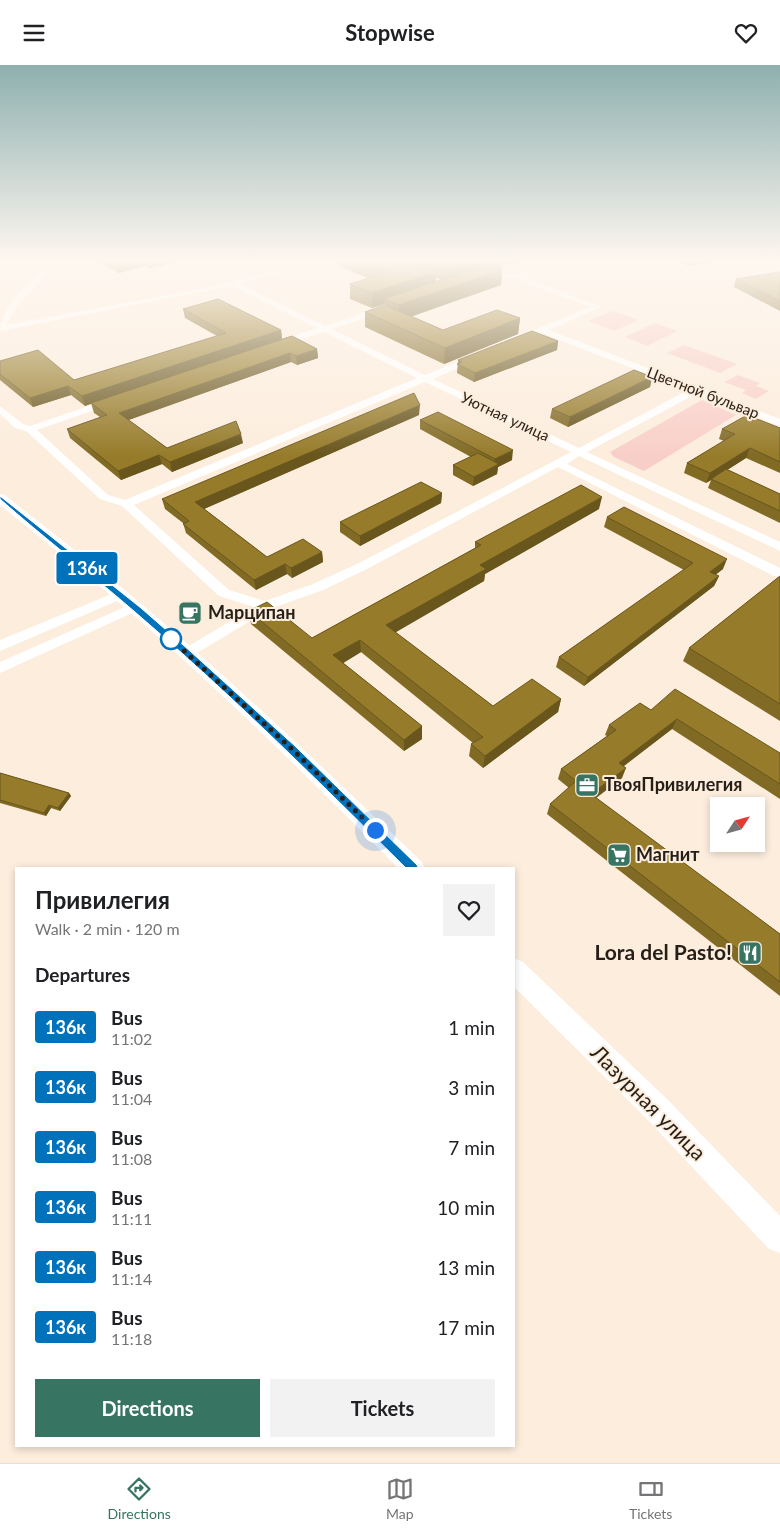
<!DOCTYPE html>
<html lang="en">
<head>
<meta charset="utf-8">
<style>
	body { margin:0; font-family:Lato,sans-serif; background:#f2f2f2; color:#202124; height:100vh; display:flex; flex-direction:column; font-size:19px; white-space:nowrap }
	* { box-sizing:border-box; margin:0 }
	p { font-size:16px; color:#757577 }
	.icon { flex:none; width:28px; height:28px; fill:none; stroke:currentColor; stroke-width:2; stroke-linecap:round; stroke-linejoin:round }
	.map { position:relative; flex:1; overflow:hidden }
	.side { position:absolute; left:15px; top:802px; width:500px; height:580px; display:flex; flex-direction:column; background:#fff; border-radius:0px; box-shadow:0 2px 8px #0003 }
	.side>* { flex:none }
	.badge { padding:0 10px; border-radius:4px; font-size:18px; line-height:32px }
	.needle { width:32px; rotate:54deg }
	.fabs { position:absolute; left:710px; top:732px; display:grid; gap:10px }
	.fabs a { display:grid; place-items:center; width:55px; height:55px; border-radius:0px; background:#fff; box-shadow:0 2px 8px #0003; font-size:25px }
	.you { position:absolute; width:25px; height:25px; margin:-12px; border:4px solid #fff; border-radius:50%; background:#1a73e8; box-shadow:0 0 0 8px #1a73e833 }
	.map>.badge { position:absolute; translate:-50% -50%; box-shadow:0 0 0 2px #fff }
	h2 { padding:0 20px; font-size:19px; line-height:45px }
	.round { display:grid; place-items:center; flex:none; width:52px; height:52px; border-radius:0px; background:#f2f2f2 }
	.overview { display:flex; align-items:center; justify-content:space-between; height:85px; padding:0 20px }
	h1 { font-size:24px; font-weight:700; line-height:38px }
	.primary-button { display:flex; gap:10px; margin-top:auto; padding:10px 20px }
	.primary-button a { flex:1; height:58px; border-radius:0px; background:#377562; color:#fff; font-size:20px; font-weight:700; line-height:58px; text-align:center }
	.primary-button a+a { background:#f2f2f2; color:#202124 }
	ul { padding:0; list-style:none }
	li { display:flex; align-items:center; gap:15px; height:60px; padding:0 20px }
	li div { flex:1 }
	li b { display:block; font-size:19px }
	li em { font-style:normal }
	li .badge { min-width:55px; font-weight:700; text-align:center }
	header { display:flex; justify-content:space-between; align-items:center; height:65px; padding:0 20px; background:#fff; font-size:22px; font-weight:700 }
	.tab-bar { display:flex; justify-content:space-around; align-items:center; height:70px; border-top:1px solid #e0e0e0; background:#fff; font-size:14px; color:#757577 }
	.tab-bar a { display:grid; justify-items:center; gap:2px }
	.tab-bar .selected { color:#377562 }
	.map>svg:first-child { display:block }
</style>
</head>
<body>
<header><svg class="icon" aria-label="menu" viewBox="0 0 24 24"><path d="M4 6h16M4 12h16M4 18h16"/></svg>Stopwise<svg class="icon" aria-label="heart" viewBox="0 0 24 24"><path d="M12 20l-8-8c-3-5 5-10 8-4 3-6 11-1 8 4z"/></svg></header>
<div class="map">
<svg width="780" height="1398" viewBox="0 0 780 1398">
	<rect width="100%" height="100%" fill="#fceddd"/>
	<path fill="#f8cfc8" d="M 612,246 L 639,255 L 614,266 L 588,256 Z
		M 655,258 L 677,266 L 647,281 L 625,272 Z
		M 684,280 L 737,299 L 720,308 L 667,288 Z
		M 738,310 L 760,318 L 756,321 L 769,326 L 756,334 L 742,328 L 746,325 L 724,317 Z
		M 702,335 L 736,350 L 644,406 L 614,392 L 610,387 Z"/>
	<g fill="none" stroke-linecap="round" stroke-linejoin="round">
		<path fill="#fff" fill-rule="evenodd" d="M 51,196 L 59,196 L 17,241 L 6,260 L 217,221 L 303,196 L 313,196 L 240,219 L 325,261 L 381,242 L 387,242 L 387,246 L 332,264 L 425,310 L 473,290 L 479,290 L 479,294 L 433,314 L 579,383 L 688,325 L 542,268 L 521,277 L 515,277 L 515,273 L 590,242 L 514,213 L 479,217 L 475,215 L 479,213 L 514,209 L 550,197 L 550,196 L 557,196 L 559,200 L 522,211 L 601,242 L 549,265 L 780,354 L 780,361 L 696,329 L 587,387 L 780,477 L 780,486 L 579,391 L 567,399 L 780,503 L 780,512 L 774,511 L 558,402 L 367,504 L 323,525 L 270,544 L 192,591 L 182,591 L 180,588 L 182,585 L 254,542 L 219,531 L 122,441 L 100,434 L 26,366 L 15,363 L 0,349 L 0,341 L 23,359 L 30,361 L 109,334 L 115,334 L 115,338 L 37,365 L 108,430 L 125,435 L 417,313 L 324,267 L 278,282 L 272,282 L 272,278 L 317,263 L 232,221 L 0,266 C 0,241 34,214 51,196 ZM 425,317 L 571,387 L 359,498 L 313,519 L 265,536 L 229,525 L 134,440 Z
			M 119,526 L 126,530 L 124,533 L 0,586 L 0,575 Z
			M 134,538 L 139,539 L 141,542 L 139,545 L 0,608 L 0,597 Z"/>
		<path fill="#fff" fill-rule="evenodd" d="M 0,429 L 5,430 C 51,467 99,503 144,541 C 240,623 331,710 422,797 L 425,804 L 399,804 C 312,716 224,629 131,548 C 89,511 44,476 0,440 Z
			M 514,893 L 523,897 L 667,1034 L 780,1151 L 780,1188 L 769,1184 L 647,1054 L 514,922 Z"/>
	</g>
	<path fill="#816a24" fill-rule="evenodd" d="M 97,196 L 179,196 L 151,203 L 145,201 L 119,208 Z
		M 339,196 L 525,196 L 501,200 L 501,205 L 502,205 L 501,220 L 411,251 L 443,265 L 520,253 L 518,269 L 444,299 L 365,262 L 365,247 L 385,240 L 385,239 L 372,243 L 350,234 L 350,219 L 368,213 L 340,202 ZM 436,213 L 441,215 L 436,217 Z
		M 678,196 L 718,196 L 688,201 Z
		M 780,207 L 780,246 L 734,222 L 736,214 Z
		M 183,244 L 281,265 L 282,274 L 292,271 L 317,284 L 318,293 L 297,300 L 291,297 L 129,355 L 167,383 L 243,378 L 172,407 L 162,399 L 121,415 L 70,373 L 67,364 L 100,352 L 94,348 L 91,338 L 85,341 L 71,330 L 33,342 L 0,315 L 0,296 L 74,315 L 217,271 L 185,253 Z
		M 558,276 L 557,285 L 474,317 L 457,308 L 458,295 Z
		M 652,312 L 650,322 L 568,362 L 550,353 L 552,344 Z
		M 419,350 L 204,444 L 267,492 L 322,487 L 323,497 L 292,513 L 287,509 L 256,525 L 186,468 L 183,458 L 165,444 L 162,434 Z
		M 420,355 L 512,395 L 498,402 L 497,409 L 473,421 L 453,410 L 453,400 L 471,392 L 420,364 Z
		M 780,363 L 780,408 L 746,393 L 727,405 L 780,429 L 780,458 L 708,423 L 711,415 L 706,418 L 684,408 L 687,398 L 724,376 L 719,374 L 722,364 Z
		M 442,428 L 441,438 L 360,481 L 340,467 L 340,457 Z
		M 599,444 L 485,509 L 484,516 L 395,567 L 493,641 L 561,634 L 558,647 L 483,703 L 469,691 L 471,679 L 473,678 L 361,587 L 343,598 L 422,661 L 422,674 L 404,686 L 251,559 L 249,546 L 312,573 L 475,483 L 475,477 Z
		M 607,452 L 723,504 L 715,510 L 719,511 L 714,521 L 584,621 L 556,602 L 559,592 L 684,505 L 604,462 Z
		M 780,511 L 780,656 L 683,596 L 689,583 Z
		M 651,645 L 780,688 L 780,734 L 672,664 L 623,701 L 622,713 L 596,733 L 780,869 L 780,931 L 547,749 L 550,739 L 569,723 L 558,714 L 561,704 L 607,671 L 605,670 L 609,660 Z
		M 0,708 L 69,728 L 71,731 L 60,746 L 51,743 L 46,751 L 0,738 Z"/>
	<path fill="#69561d" d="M 132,196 L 144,196 L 145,201 L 119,208 L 117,200 Z
		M 149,196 L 179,196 L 151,203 Z
		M 474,196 L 525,196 L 501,200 L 501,205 L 449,218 L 450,203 Z
		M 689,196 L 718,196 L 688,201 Z
		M 502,205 L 501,220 L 399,256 L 399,240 Z
		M 436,207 L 436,222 L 384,234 L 385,239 L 372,243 L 372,228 Z
		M 520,253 L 518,269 L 444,299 L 445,283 Z
		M 281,265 L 282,274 L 85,341 L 82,331 Z
		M 558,276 L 557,285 L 474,317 L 475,308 Z
		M 317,284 L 318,293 L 297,300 L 296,291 Z
		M 290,288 L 291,297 L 122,357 L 119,348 Z
		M 652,312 L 650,322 L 568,362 L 570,352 Z
		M 68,321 L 71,330 L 33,342 L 30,333 Z
		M 420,340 L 419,350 L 197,447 L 195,437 Z
		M 241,369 L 243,378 L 172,407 L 170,397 Z
		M 750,383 L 746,393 L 713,414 L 711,414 L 711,415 L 706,418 L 710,408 Z
		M 513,385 L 512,395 L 498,402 L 497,409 L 473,421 L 474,412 L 494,401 L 495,394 Z
		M 159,390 L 162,399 L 121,415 L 118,406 Z
		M 442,428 L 441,438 L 360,481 L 360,471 Z
		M 602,432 L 599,444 L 485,509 L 484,516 L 386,573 L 386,560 L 480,500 Z
		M 322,487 L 323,497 L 292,513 L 291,503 Z
		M 727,494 L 723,504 L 706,517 L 710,507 Z
		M 285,499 L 287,509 L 256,525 L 254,515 Z
		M 719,511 L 714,521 L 584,621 L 588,612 Z
		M 360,575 L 361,587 L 335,603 L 333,590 Z
		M 561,634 L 558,647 L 483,703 L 485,691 Z
		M 677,654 L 672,664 L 615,708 L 619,698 Z
		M 422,661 L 422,674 L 404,686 L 404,675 Z
		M 626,703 L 622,713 L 588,739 L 591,729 Z
		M 69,728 L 71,731 L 60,746 L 58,743 Z
		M 49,740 L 51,743 L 46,751 L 44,748 Z"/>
	<path fill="#967b2a" stroke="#69561d" d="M 109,196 L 132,196 L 117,200 Z
		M 360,196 L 406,196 L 436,207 L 372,228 L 350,219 L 388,207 Z
		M 428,196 L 476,196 L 481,197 L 450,203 Z
		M 494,202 L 502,205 L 399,240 L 384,234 L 465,207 Z
		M 780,207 L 780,236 L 736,214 Z
		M 218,234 L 281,265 L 82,331 L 68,321 L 30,333 L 0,309 L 0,296 L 38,285 L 74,315 L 226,268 L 183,244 Z
		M 385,240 L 443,265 L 497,245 L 520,253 L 445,283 L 365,247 Z
		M 532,266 L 558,276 L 475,308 L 457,299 L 462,297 L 458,295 Z
		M 292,271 L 317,284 L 296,291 L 290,288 L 119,348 L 167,383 L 236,356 L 241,369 L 170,397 L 159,390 L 118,406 L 67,364 L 107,350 L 91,338 Z
		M 634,305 L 652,312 L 570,352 L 552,344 Z
		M 414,328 L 420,340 L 195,437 L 267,492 L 303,474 L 322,487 L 291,503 L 285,499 L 254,515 L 183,459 L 189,456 L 162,434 Z
		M 438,347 L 513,385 L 495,394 L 420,355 Z
		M 747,350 L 780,363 L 780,397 L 750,383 L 710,408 L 687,398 L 735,369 L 722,364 Z
		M 478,388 L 499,399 L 474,412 L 453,400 Z
		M 726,404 L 780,429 L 780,446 L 711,414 Z
		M 421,417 L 442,428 L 360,471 L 340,457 Z
		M 581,420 L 602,432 L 480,500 L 486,504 L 386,560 L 493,641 L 532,614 L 561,634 L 485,691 L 471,679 L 483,672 L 360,575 L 333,590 L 422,661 L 404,675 L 249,546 L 267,537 L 312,573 L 481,480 L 475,477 Z
		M 624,442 L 727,494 L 710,507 L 719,511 L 588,612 L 559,592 L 693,498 L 607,452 Z
		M 780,511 L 780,639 L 689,583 Z
		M 675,624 L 780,688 L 780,719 L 677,654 L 619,698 L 626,703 L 591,729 L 780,869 L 780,917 L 550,739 L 576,716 L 561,704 L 616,665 L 609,660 L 640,638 L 651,645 Z
		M 0,708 L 69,728 L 58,743 L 49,740 L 44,748 L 0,735 Z"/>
	<linearGradient id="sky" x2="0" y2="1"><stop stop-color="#8eb0af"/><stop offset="0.5" stop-color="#fef7f0"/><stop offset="1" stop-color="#fef7f0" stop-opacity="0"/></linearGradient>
	<rect width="780" height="391" fill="url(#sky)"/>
	<path fill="#0072bc" stroke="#fff" d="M 0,431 L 141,543 L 190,586 L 295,681 L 417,800 L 419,804 L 417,807 L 410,807 C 320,718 231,629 135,547 C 90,508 43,472 0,434 Z"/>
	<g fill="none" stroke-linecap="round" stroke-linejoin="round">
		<path stroke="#261f18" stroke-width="5" stroke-dasharray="0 9" d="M 171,574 L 292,684 L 375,765"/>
	</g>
	<defs>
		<g id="cafe-square" transform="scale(1.25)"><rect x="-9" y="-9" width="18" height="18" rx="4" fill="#377562" stroke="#fceddd"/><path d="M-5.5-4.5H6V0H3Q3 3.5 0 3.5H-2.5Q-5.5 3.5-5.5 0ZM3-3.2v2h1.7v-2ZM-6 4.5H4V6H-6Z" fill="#fff"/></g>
		<g id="office-square" transform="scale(1.25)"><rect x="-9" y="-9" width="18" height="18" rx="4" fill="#377562" stroke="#fceddd"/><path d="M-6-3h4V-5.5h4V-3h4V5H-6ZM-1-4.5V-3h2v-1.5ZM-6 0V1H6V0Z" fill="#fff"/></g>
		<g id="supermarket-square" transform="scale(1.25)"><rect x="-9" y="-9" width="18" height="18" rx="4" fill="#377562" stroke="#fceddd"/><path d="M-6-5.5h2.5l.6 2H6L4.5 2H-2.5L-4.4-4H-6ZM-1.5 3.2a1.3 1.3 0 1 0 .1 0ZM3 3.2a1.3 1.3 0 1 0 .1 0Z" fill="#fff"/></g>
		<g id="restaurant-square" transform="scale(1.25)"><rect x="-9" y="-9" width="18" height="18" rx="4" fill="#377562" stroke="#fceddd"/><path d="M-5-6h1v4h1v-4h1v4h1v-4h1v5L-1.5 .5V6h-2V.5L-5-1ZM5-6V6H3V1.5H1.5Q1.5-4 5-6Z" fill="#fff"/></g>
	</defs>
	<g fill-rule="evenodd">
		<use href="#cafe-square" x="190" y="548"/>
		<use href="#office-square" x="587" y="720"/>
		<use href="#supermarket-square" x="619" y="790"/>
		<use href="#restaurant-square" x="750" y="888"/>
	</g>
	<circle fill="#fff" stroke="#0072bc" stroke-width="2.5" cx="171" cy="574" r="10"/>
	<g text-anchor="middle" stroke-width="4" stroke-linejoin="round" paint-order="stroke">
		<g font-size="15" fill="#261f18" stroke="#fceddd">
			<text transform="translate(703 328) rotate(21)" y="5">Цветной бульвар</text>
			<text transform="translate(505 352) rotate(25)" y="5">Уютная улица</text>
		</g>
		<g font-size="18" font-weight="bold" fill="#261f18" stroke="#fceddd" text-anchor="start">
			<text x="208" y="554">Марципан</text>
			<text x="604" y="726">ТвояПривилегия</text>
			<text x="636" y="796">Магнит</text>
		</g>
		<g font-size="21" font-weight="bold" fill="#261f18" stroke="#fceddd" text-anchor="end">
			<text x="732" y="895">Lora del Pasto!</text>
		</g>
		<g font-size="21" fill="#261f18" stroke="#fceddd">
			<text transform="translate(648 1038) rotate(45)" y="7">Лазурная улица</text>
		</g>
	</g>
</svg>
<div class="fabs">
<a><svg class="needle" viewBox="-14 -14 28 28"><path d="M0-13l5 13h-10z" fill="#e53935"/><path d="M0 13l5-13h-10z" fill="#757577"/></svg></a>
</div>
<div class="you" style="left:375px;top:765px"></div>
<b class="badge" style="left:87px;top:503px;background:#0072bc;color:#fff">136к</b>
<section class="side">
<div class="overview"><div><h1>Привилегия</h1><p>Walk · 2 min · 120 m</p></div><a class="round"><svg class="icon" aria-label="heart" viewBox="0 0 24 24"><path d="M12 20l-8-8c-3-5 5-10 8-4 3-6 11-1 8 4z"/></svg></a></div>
<h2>Departures</h2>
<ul>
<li><span class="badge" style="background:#0072bc;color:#fff">136к</span><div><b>Bus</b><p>11:02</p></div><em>1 min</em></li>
<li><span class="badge" style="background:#0072bc;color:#fff">136к</span><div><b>Bus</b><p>11:04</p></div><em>3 min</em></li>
<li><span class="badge" style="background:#0072bc;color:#fff">136к</span><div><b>Bus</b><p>11:08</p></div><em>7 min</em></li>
<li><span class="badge" style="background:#0072bc;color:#fff">136к</span><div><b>Bus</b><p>11:11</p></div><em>10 min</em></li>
<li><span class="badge" style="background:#0072bc;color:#fff">136к</span><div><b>Bus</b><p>11:14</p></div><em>13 min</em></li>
<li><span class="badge" style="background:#0072bc;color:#fff">136к</span><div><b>Bus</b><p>11:18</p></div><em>17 min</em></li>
</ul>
<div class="primary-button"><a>Directions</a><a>Tickets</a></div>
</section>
</div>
<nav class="tab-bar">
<a class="selected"><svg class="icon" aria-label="directions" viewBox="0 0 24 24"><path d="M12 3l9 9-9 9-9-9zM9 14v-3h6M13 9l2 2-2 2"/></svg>Directions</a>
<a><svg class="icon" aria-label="map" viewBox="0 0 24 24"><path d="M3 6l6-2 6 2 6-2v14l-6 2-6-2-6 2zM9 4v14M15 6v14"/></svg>Map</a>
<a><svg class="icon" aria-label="tickets" viewBox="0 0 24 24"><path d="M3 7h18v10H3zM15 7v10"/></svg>Tickets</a>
</nav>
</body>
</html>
